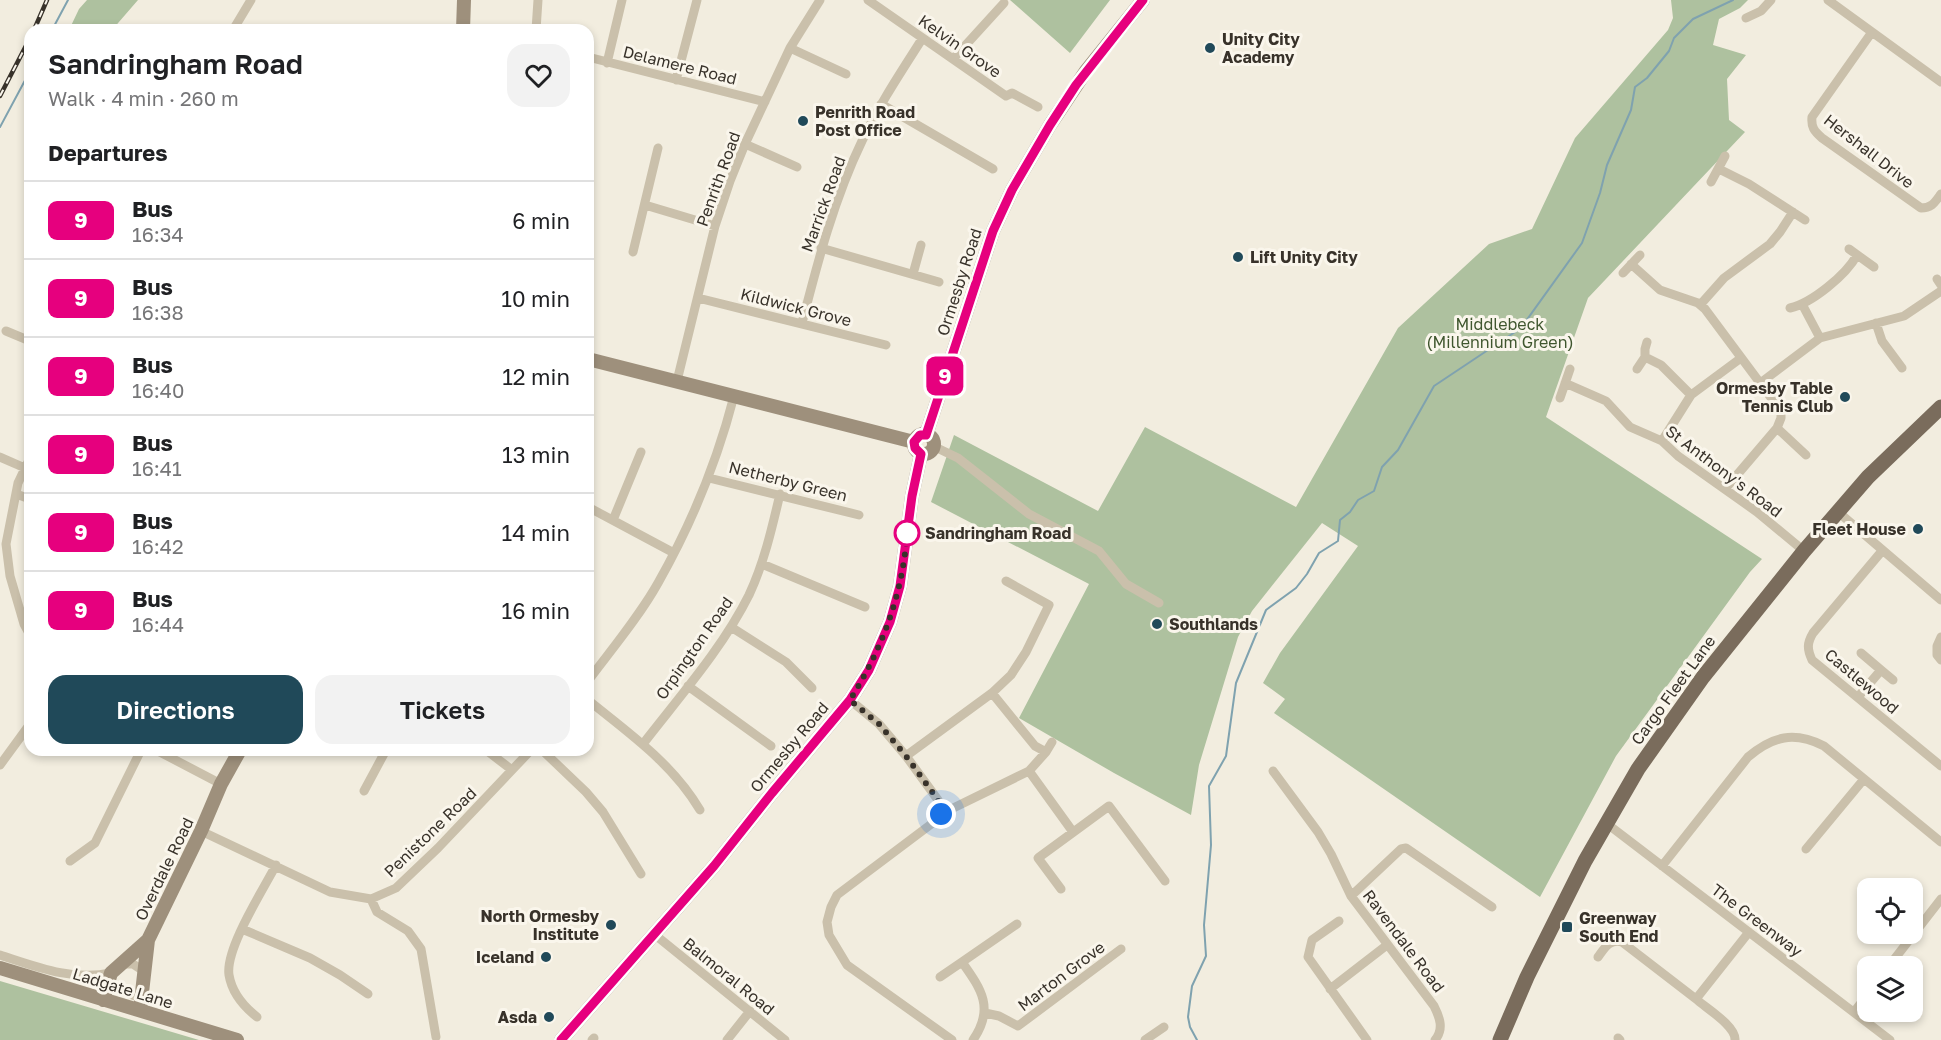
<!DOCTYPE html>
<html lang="en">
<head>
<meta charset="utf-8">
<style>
	body { margin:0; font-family:"Golos Text",sans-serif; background:#f2f2f2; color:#202124; height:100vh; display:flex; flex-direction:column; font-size:22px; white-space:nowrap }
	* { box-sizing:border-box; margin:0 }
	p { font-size:20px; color:#757577 }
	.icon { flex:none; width:33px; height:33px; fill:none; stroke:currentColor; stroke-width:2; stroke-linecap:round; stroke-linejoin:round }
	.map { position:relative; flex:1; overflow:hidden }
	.details { position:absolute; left:24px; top:24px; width:570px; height:732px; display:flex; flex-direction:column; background:#fff; border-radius:18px; box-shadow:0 3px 9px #0003 }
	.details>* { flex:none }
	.badge { padding:0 12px; border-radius:9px; font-size:21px; line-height:39px }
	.fabs { position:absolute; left:1857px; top:878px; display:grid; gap:12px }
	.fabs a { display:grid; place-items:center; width:66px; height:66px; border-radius:12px; background:#fff; box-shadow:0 3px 9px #0003; font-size:30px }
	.you { position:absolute; width:30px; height:30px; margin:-15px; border:4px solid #fff; border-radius:50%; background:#1a73e8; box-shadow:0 0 0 9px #1a73e833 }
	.map>.badge { position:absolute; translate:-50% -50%; box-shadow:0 0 0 3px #fff }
	h2 { padding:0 24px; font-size:22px; line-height:54px }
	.round { display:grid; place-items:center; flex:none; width:63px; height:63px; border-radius:18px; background:#f2f2f2 }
	.headline { display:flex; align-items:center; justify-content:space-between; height:102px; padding:0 24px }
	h1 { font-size:28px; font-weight:600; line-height:45px }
	.action { display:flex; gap:12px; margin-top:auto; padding:12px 24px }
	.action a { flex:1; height:69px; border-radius:18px; background:#204959; color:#fff; font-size:24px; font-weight:600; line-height:69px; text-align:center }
	.action a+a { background:#f2f2f2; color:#202124 }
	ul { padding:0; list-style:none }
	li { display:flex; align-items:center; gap:18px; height:78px; padding:0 24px; border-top:2px solid #e0e0e0 }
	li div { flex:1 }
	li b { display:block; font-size:22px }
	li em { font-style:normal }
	li .badge { min-width:66px; font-weight:700; text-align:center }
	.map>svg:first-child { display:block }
</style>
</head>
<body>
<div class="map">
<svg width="1941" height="1040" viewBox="0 0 1941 1040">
	<rect width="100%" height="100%" fill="#f2eddf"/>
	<path fill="#aec19f" d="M 87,0 L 138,0 L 112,30 L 69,30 L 79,9 Z
		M 1010,0 L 1110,0 L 1070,53 Z
		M 1671,0 L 1748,0 L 1740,8 L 1719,19 L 1713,45 L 1746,55 L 1727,79 L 1729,120 L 1745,132 L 1588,298 L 1546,417 L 1762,559 L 1750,572 L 1616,756 L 1540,897 L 1274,713 L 1285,699 L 1263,683 L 1280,653 L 1358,546 L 1322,523 L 1252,611 L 1238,637 L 1199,765 L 1191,815 L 1114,773 L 1019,718 L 1089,584 L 931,502 L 954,435 L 1098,511 L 1145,427 L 1296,507 L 1398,328 L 1489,244 L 1532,229 L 1575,138 L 1668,30 L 1673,18 Z
		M 0,981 L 199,1040 L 0,1040 Z"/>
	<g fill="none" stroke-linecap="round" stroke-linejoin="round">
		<path stroke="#7fa2af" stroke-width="2" d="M 52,30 L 68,0
			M 0,127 L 30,71
			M 1197,1040 L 1190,1027 L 1188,1017 L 1192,986 L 1206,956 L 1204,925 L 1211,845 L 1209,786 L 1226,756 L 1236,683 L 1266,610 L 1296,588 L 1307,574 L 1319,553 L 1338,541 L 1340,520 L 1350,512 L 1358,500 L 1374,491 L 1382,467 L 1398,450 L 1434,386 L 1521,328 L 1582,243 L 1600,193 L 1607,165 L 1631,110 L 1635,87 L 1647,78 L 1669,51 L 1674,38 L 1693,19 L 1733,0"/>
		<path stroke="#cac0ab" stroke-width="9" d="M 868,0 L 1006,96 L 1012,93 L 1038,107
			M 1828,0 L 1941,82
			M 1746,18 L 1761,11 L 1771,0
			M 233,30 L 251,0
			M 536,30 L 538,0
			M 1872,32 L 1812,117 C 1811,127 1814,131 1822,138 L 1921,208 C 1932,208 1935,202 1941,194
			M 790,48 L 846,74
			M 588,57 L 765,102
			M 953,59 L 1004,3
			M 607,63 L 622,0
			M 676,80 L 697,0
			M 881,104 L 993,169
			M 745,144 L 797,167
			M 1719,169 L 1749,184 L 1805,220
			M 1711,182 L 1725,156
			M 645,205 L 715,226
			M 821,248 L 939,282
			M 1849,249 L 1874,267
			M 633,252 L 658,148
			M 1631,264 L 1660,290 L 1698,303 L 1705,309 L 1781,411 L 1781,418 L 1777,428 L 1725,489
			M 1623,273 L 1640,255
			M 913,274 L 921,245
			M 1937,279 L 1941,285
			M 698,298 L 886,345
			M 1802,304 L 1820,338
			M 1700,305 L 1724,278 L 1770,244 L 1780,232 L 1793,212
			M 1790,308 C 1812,303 1846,275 1857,255
			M 802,323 C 818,261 834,199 862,141 C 879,105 901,72 922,39
			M 1876,323 L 1882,341 L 1902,368
			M 6,331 L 30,341
			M 1645,357 L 1661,365 L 1691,395
			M 1637,369 L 1645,357 L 1645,349 L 1647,342
			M 677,381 L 715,226 L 730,181 L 745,144 L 790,48 L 820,0
			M 1565,383 L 1606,401 L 1630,427 L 1662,441 L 1678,456 L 1757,512 L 1804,551
			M 1759,384 L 1820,338 L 1904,316 L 1941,291
			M 1560,398 L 1570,369
			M 1777,428 L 1806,455
			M 1662,441 L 1691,395 L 1741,358
			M 933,446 L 958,458 L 1029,514 L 1099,551 L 1126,584 L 1159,603
			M 0,457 L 25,468
			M 30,458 L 18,483 L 6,544 L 10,576 L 24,624 L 30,635
			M 709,478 L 859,515
			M 16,494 L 30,499
			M 588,507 L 674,553
			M 1837,511 L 1941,600
			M 613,520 L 641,452
			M 1882,551 L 1813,633 C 1807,643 1807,649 1812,660 L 1941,766
			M 762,564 L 865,607
			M 731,627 L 786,662 L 812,688
			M 1941,637 L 1937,646 L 1937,655 L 1941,660
			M 1881,670 L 1893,680
			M 588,681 C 611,650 639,617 658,583 C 692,523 717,462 734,396
			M 688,686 L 771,746
			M 992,693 L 1035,746 L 1046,752
			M 1858,697 L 1881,670 L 1861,653
			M 588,700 C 630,734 672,763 700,810
			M 850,700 L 879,724 L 906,756 L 938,800 L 941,814 L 938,819 L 837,895 L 831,907 L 827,922 L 829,935 L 847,965 L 952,1040
			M 643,744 C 680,696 722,649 749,595 C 764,563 772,528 780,494
			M 156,750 L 221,784
			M 486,750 L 512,770
			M 542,750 L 586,792 L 603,812 L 641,874
			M 906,756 L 992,693 L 1011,675 L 1026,652 L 1049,605 L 1006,581
			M 0,765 L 30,724
			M 1029,771 L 1073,832
			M 1273,771 L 1318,832 L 1331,854 L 1351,896 L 1434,1006 C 1440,1018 1444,1029 1435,1040
			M 364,791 L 386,750
			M 941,814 L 1029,771 L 1046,752 L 1052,742
			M 1606,823 L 1890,1040
			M 201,831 L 330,892 L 371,899 L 396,888 L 438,848 L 531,750
			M 1806,849 L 1864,779
			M 70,861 L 95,843 L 141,750
			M 1662,866 L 1748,757 C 1773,736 1794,731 1824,746 L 1941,842
			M 1061,889 L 1038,858 L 1109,806 L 1165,881
			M 1351,896 L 1401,849 L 1406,848 L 1492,907
			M 371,899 L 377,912 L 408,931 L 421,949 L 436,1037
			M 1339,921 L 1312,940 L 1308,957 L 1367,1040
			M 242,929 L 310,958 L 340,975 L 368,994
			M 654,934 L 785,1040
			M 0,955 C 37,967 72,981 111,973
			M 1598,957 C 1604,949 1610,938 1622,942 L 1696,999
			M 120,964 L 133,964 L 145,972
			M 1889,966 L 1941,899
			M 940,977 L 962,962
			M 107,986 L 141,998
			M 1330,989 L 1387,945
			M 1854,1012 L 1868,994
			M 985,1013 L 999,1016 L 1018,1026 L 1121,949
			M 257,1017 C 243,1006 232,993 229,975 C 225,949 263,890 276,865
			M 1618,1038 L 1620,1040
			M 592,1040 L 594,1038
			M 727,1040 L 750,1011
			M 973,1040 C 995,1008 981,989 962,962 L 1017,924
			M 1145,1040 L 1164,1027
			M 1735,1040 C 1736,1026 1706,1008 1696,999 L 1749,932"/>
		<path stroke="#9e907c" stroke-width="14" d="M 463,30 L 464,0
			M 588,359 L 914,442
			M914 444a10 10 0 1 1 20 0a10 10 0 1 1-20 0Z
			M 926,435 L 993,231 L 1012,190 L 1050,125 L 1086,71 L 1143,0
			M 0,968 L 237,1040
			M 103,1000 L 111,973 L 148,940
			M 140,1010 L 148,940 L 201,831 L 221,784 L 240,750
			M 561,1040 L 714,866 L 772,793 L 850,700 L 869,670 L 890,622 L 900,586 L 912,496 L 921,454"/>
		<path stroke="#7a6c5c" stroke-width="15" d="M 1500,1040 L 1527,977 L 1585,861 L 1638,769 L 1703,677 L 1804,551 L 1868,477 L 1941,407"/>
		<g stroke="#38322a" stroke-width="4.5">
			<path id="rail" d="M 34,30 L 47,0
				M 0,96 L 30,38"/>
		</g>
		<use href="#rail" stroke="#faf6ec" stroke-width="2" stroke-dasharray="7" stroke-linecap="butt"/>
	</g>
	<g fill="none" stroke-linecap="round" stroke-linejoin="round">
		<g stroke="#fff" stroke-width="14">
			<path id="line" d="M 561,1040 L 714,866 L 772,793 L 850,700 L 869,670 L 890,622 L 900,586 L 912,496 L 921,454 L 915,448 L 914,442 L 920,435 L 926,435 L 993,231 L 1012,190 L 1050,125 L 1076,85 L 1143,0"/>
		</g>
		<use href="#line" stroke="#e6007e" stroke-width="9"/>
		<path stroke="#38322a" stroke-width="6" stroke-dasharray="0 10.8" d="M 907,533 C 903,594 882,649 850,700 L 879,724 L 906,756 L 938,800 L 941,814"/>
	</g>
	<g fill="#204959" stroke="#faf6ec" stroke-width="2">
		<circle cx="1210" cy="48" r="6"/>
		<circle cx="803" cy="121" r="6"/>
		<circle cx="1238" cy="257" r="6"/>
		<circle cx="1845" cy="397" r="6"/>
		<circle cx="1918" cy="529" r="6"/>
		<circle cx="1157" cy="624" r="6"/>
		<circle cx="611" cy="925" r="6"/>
		<rect x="1561" y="921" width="12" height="12" rx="3"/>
		<circle cx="546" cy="957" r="6"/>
		<circle cx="549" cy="1017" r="6"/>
	</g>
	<circle fill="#fff" stroke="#e6007e" stroke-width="3" cx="907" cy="533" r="12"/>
	<g text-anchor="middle" stroke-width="6" stroke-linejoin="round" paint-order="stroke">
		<g font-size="16" font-weight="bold" fill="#38322a" stroke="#faf6ec" text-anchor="start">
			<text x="1222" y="45">Unity City<tspan x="1222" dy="18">Academy</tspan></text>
			<text x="815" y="118">Penrith Road<tspan x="815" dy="18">Post Office</tspan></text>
			<text x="1250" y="263">Lift Unity City</text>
			<text x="1833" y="394" text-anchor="end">Ormesby Table<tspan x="1833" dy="18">Tennis Club</tspan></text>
			<text x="1906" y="535" text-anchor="end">Fleet House</text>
			<text x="1169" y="630">Southlands</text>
			<text x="599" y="922" text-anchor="end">North Ormesby<tspan x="599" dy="18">Institute</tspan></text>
			<text x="1579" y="924">Greenway<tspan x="1579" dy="18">South End</tspan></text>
			<text x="534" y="963" text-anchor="end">Iceland</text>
			<text x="537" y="1023" text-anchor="end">Asda</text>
		</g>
		<g font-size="16" fill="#38322a" stroke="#faf6ec">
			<text transform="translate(960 46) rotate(35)" y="6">Kelvin Grove</text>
			<text transform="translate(680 65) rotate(14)" y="6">Delamere Road</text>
			<text transform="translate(1869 151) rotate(38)" y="6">Hershall Drive</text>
			<text transform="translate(718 179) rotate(-70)" y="6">Penrith Road</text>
			<text transform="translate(823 204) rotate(-70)" y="6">Marrick Road</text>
			<text transform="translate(959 282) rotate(-72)" y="6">Ormesby Road</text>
			<text transform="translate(796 307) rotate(14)" y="6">Kildwick Grove</text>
			<text transform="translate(1724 471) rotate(37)" y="6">St Anthony's Road</text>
			<text transform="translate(788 481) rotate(14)" y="6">Netherby Green</text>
			<text transform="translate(694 648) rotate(-55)" y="6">Orpington Road</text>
			<text transform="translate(1862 681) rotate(40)" y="6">Castlewood</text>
			<text transform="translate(1673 690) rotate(-54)" y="6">Cargo Fleet Lane</text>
			<text transform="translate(789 747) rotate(-50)" y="6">Ormesby Road</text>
			<text transform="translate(430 832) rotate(-44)" y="6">Penistone Road</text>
			<text transform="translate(164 869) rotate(-64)" y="6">Overdale Road</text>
			<text transform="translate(1757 920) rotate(37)" y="6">The Greenway</text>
			<text transform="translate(1404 941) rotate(53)" y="6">Ravendale Road</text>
			<text transform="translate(729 976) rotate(39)" y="6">Balmoral Road</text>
			<text transform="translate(1061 976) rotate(-37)" y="6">Marton Grove</text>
			<text transform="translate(123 988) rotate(17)" y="6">Ladgate Lane</text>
		</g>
		<g font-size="16" fill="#3f562e" stroke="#faf6ec">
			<text x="1500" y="330">Middlebeck<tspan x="1500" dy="18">(Millennium Green)</tspan></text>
		</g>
		<g font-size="16" font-weight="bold" fill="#38322a" stroke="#faf6ec" text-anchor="start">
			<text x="925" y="539">Sandringham Road</text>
		</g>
	</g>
</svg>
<div class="fabs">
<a><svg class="icon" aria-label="locate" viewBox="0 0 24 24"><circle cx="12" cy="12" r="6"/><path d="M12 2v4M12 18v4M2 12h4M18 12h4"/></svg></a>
<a><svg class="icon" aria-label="layers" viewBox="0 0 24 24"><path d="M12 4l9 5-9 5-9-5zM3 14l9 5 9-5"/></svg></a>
</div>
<div class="you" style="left:941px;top:814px"></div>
<b class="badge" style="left:945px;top:376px;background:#e6007e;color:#fff">9</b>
<section class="details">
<div class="headline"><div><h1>Sandringham Road</h1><p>Walk · 4 min · 260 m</p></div><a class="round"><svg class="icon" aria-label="heart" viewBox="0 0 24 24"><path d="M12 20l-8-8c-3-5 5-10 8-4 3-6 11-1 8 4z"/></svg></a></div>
<h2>Departures</h2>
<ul>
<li><span class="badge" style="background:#e6007e;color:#fff">9</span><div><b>Bus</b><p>16:34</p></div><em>6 min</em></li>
<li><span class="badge" style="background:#e6007e;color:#fff">9</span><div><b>Bus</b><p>16:38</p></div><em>10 min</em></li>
<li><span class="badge" style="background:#e6007e;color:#fff">9</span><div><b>Bus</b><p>16:40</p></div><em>12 min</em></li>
<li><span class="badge" style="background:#e6007e;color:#fff">9</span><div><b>Bus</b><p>16:41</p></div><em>13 min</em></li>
<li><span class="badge" style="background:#e6007e;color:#fff">9</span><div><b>Bus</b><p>16:42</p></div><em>14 min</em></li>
<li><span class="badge" style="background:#e6007e;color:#fff">9</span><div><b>Bus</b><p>16:44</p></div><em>16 min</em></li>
</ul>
<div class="action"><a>Directions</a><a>Tickets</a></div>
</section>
</div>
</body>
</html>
